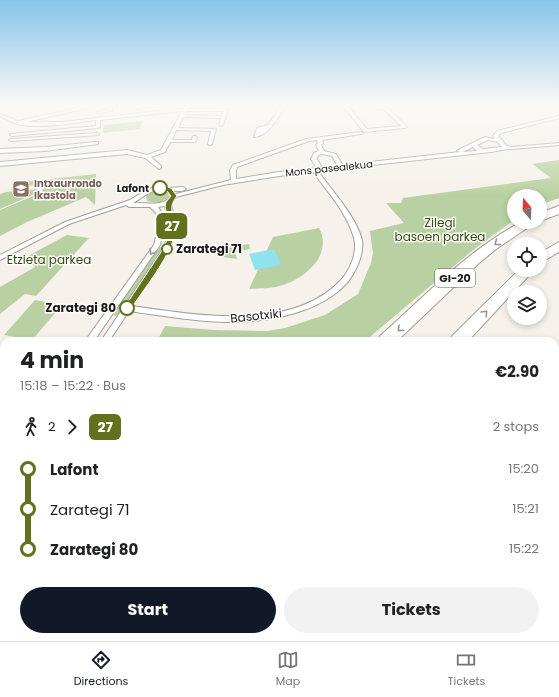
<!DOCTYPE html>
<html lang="en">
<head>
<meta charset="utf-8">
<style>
	body { margin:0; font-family:Poppins,sans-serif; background:#f2f2f2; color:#202124; height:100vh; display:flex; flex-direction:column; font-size:15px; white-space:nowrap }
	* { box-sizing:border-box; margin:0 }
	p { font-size:13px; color:#757577 }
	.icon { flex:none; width:22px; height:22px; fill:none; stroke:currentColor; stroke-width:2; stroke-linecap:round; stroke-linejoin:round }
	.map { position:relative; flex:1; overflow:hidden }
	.side { position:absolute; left:0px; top:337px; width:559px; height:304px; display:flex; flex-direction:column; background:#fff; border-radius:12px 12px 0 0; box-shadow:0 2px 6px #0003 }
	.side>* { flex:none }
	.badge { padding:0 8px; border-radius:6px; font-size:14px; line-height:26px }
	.needle { width:26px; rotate:341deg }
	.controls { position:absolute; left:507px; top:189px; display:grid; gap:8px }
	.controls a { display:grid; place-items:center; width:40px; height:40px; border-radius:50%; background:#fff; box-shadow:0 2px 6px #0003; font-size:20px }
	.map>.badge { position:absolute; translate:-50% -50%; box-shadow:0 0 0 2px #fff }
	.legs { display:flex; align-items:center; gap:6px; height:44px; padding:0 20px; font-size:13px }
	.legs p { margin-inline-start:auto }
	.headline { display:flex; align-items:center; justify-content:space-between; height:68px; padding:0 20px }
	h1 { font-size:22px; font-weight:700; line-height:30px }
	.button { display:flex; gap:8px; margin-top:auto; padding:8px 20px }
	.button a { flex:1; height:46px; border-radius:24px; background:#111827; color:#fff; font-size:16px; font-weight:700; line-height:46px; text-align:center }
	.button a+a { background:#f2f2f2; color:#202124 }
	ul { padding:0 20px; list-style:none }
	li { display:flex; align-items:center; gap:14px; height:40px; font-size:15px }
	li i { display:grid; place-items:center; width:6px; height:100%; margin:0 5px; background:currentColor }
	li i::after { content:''; width:10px; height:10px; margin:-5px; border:3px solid; border-radius:50%; background:#fff }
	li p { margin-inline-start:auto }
	li:first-child i { background:linear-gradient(#0000 50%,currentColor 0) }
	li:last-child i { background:linear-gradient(currentColor 50%,#0000 0) }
	.dock { display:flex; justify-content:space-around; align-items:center; height:56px; border-top:1px solid #e0e0e0; background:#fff; font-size:11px; color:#757577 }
	.dock a { display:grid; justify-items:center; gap:2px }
	.dock .on { color:#111827 }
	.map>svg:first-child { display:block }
</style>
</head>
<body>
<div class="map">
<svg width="559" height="641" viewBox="0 0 559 641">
	<rect width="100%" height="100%" fill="#f6f1ea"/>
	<path fill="#b9d1a2" d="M 142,121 L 140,129 L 103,133 L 104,125 Z
		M 559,160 L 559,198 L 540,205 L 540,196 L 514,196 L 514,220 L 473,250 L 365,341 L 157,341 L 165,326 L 214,330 L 267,331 L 285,328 L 325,315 L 358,294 L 371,263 L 373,253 L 370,231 L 404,223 L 386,203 L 401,203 L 403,198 L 551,178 L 532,164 Z
		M 96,174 L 95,205 L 86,197 L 27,222 L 0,236 L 0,210 L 43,192 L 42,185 L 22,186 L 24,182 Z
		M 39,189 L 39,192 L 0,209 L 0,194 L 6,192 Z
		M 156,191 L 168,192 L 169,197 L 159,203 L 147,201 L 146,196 Z
		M 319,228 C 333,254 306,278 283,285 C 272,289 259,288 249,289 L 273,237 Z
		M 67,235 L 89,238 L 36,296 L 25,294 L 0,314 L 0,287 L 35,267 L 32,264 L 35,262 L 26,257 Z
		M 249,244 L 250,249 L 235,252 L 237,259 L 217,256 L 216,250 Z
		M 158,247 L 164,248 L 118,316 L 112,315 Z
		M 35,300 L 62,305 L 32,340 L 4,335 Z
		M 555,366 L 559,368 L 559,641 L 0,641 L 0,621 L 4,621 L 4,637 L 555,637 Z"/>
	<path fill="#8fe2ee" d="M 274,249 L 281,265 L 255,270 L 249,254 Z"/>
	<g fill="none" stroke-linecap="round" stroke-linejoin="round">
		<path stroke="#d5d1ca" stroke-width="24" stroke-dasharray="24 12" stroke-linecap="butt" d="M 0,520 L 4,519
			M 0,602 L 4,601"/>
		<g stroke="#a39e98" stroke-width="2">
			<path id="street" d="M 87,106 L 97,106 L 26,122 L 63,122 L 173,109 L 183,109 L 185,106 L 189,106 L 188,109 L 226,109 L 228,110 L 223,125 L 221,126 L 219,125 L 223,111 L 186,111 L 185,115 L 221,116 L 221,117 L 219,118 L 183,117 L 178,128 L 216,129 L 212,144 L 210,145 L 208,144 L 211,131 L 176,130 L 172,140 L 192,140 L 193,136 L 195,136 L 197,137 L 196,141 L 194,142 L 170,142 L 165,152 L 151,157 L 161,166 L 161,168 L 159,169 L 145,158 L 127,154 L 0,166 L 0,162 L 127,150 L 147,155 L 161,150 L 182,111 L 100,120 L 100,127 L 98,128 L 12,136 L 10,135 L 10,134 L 96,126 L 96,120 C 76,123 32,130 14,123 C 9,121 5,118 0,116 L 0,114 L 18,121 Z
				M 108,106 L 112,106 L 112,111 L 99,113 L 97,112 L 108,109 Z
				M 133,106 L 152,106 L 136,109 Z
				M 281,106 L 285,106 C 279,117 268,137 254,137 L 257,128 L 268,125 Z
				M 343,106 L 348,106 L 367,129 L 401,126 L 385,110 L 360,106 L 388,108 L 407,127 L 405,128 L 364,132 Z
				M 559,116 L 559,118 L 501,133 L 498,136 L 507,146 L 512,147 L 559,143 L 559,145 L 512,149 C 505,149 498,151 491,152 L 318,171 C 332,191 356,216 362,240 C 364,254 356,272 347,283 C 333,298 315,307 295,313 C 240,330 185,319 129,311 L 109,341 L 101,341 L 165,246 L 169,224 L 165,206 L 158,207 L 162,213 L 164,223 L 160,245 L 94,341 L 85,341 L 154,245 L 158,229 L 157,218 L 156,213 L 150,207 L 129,207 L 126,205 L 69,224 L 0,260 L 0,255 L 65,222 L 130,200 L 148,189 L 160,186 L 167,188 L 183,187 L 186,189 L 183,191 L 175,191 L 172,193 C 150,187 151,193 133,203 C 147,202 163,208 172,195 L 231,180 L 230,170 L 233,165 L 306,139 L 361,132 L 363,133 L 361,134 L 322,140 L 323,143 L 321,145 L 324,151 L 336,154 L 342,164 L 341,165 L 337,165 L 332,156 L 322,154 L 318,155 L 317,159 L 321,166 L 316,167 L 311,159 L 314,153 L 319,151 L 316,145 L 318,143 L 317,140 L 309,141 L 237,167 L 236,170 L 236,179 L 279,172 L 460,152 L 457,151 L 458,150 L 485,137 L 495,139 L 493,136 L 497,131 ZM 488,140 L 498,142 L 502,147 L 483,149 L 477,145 ZM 473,147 L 477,151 L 461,152 L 462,152 ZM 313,172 C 328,192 347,213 354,238 C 358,252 350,270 341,280 C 291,333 196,315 132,306 L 171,246 L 175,224 L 171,203 L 176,197 L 223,185 L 279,176 Z
				M 97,133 L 99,134 L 99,135 L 11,141 L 9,140 L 11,139 Z
				M 96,142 L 98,142 L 98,144 L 45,151 L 0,153 L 0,149 L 45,147 Z
				M 4,455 L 4,469 L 0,471 L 0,457 Z
				M 4,485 L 4,500 L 0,502 L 0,486 Z"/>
		</g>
		<g stroke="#a39e98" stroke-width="2">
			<path id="highway" d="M 559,206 L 559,214 L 540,221 L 540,213 Z
				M 521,222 L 536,222 L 496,249 L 478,264 L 397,341 L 378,341 L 380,336 C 425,296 467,251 521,222 Z
				M 559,242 L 559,252 L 540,263 L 540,253 Z
				M 519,270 L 534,270 L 468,341 L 450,341 L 452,336 Z"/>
		</g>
		<use href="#street" fill="#fff" fill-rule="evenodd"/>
		<use href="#highway" fill="#fff" fill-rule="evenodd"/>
	</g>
	<defs><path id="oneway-chevron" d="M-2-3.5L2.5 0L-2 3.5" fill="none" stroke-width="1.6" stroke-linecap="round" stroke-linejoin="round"/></defs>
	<g stroke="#989897">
		<use href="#oneway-chevron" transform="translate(497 243) rotate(144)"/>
		<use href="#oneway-chevron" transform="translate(152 252) rotate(124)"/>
		<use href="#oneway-chevron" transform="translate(485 313) rotate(-47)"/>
		<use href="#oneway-chevron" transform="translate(400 329) rotate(138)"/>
	</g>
	<linearGradient id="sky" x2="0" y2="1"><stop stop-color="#84c6ea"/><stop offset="0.54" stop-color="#fbf9f6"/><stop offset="1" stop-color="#fbf9f6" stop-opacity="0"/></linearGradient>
	<rect width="559" height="196" fill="url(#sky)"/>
	<path fill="#61711d" stroke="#fff" d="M 160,186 L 171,188 L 177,196 C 165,211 178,216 175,233 C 171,256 143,290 130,310 L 127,311 L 124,308 L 165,246 L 169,232 L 169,221 L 165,207 L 166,202 L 171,196 L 167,191 L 158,189 Z"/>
	<defs>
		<g id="school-square" transform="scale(0.9)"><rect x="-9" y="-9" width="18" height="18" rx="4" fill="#8d6e63" stroke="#fff"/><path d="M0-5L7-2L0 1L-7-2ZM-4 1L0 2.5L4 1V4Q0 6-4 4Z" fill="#fff"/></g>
	</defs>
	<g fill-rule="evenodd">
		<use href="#school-square" x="21" y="189"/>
	</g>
	<g fill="#fff" stroke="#61711d" stroke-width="2">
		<circle cx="160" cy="188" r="7"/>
		<circle cx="167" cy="249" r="5"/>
		<circle cx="127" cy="308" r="7"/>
	</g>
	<g text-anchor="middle" stroke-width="3" stroke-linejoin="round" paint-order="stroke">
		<g font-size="10" fill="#1b1917" stroke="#fff">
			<text transform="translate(329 168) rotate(-6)" y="4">Mons pasealekua</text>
		</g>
		<g font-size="10" font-weight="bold" fill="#785e54" stroke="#fff" text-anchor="start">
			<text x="34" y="187">Intxaurrondo<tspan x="34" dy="12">Ikastola</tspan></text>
		</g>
		<g font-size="10" font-weight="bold" fill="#1b1917" stroke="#fff" text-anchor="end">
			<text x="149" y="192">Lafont</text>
		</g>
		<rect fill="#fff" stroke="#5f5e5d" stroke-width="1" x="435" y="269" width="40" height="18" rx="3"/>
		<g font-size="11" font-weight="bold" fill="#1b1917">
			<text x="455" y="282">GI-20</text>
		</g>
		<g font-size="12" fill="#2f490c" stroke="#fff">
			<text x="440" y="227">Zilegi<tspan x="440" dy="14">basoen parkea</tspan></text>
			<text x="49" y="264">Etzieta parkea</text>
		</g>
		<g font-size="12" font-weight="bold" fill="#1b1917" stroke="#fff" text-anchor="start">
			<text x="176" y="253">Zarategi 71</text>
			<text x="116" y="312" text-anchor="end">Zarategi 80</text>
		</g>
		<g font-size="12" fill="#1b1917" stroke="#fff">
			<text transform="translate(256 316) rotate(-6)" y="4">Basotxiki</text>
		</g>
	</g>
</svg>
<div class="controls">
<a><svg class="needle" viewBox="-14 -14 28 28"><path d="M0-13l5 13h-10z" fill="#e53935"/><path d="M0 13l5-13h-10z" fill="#757577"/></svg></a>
<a><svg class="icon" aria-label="locate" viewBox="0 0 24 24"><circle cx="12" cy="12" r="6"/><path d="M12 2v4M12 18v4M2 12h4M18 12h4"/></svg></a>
<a><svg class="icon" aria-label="layers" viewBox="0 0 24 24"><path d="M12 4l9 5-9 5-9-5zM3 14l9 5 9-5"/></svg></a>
</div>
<b class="badge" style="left:172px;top:226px;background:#61711d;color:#fff">27</b>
<section class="side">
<div class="headline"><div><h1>4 min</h1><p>15:18 – 15:22 · Bus</p></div><b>€2.90</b></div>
<div class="legs"><svg class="icon" aria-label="walk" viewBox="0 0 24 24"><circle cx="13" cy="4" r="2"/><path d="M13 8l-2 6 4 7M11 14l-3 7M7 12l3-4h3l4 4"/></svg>2<svg class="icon" aria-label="forward" viewBox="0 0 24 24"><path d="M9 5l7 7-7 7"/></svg><b class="badge" style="background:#61711d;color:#fff">27</b><p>2 stops</p></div>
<ul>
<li><i style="color:#61711d"></i><b>Lafont</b><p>15:20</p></li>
<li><i style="color:#61711d"></i><span>Zarategi 71</span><p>15:21</p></li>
<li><i style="color:#61711d"></i><b>Zarategi 80</b><p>15:22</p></li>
</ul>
<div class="button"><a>Start</a><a>Tickets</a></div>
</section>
</div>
<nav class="dock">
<a class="on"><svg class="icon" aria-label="directions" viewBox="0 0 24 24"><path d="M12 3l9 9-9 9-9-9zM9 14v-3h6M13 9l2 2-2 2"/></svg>Directions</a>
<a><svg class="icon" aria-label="map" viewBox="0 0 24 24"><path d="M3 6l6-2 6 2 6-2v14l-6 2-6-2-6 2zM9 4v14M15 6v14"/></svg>Map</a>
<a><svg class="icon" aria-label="tickets" viewBox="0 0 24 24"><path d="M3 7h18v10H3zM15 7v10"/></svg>Tickets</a>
</nav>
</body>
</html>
